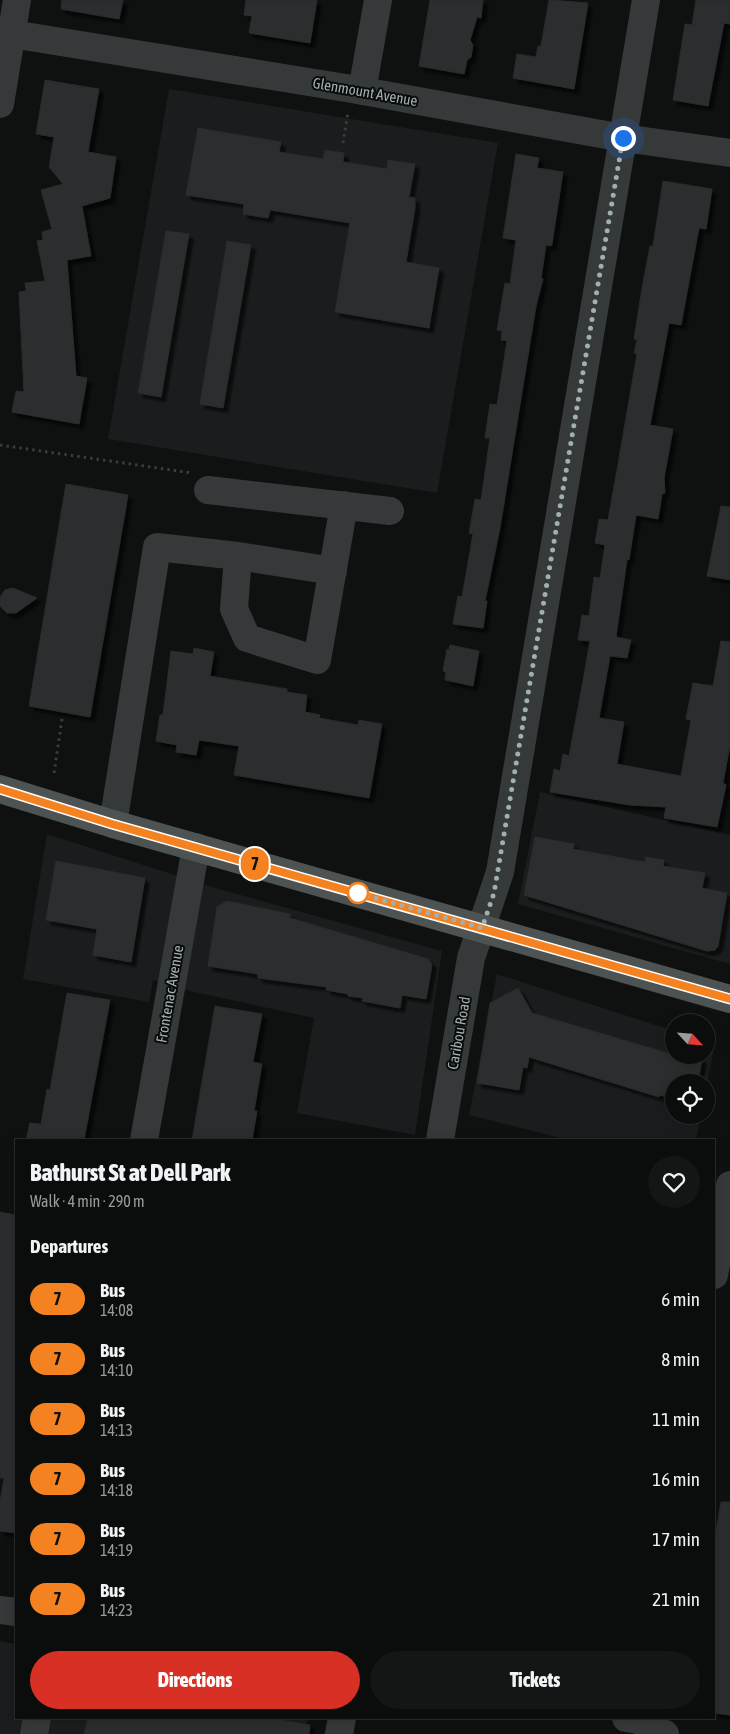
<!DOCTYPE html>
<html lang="en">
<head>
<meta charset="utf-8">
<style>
	body { margin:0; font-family:"Asap Condensed",sans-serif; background:#141515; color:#f1f3f6; height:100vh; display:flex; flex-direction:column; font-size:19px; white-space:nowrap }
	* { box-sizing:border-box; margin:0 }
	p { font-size:16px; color:#9a9b9d }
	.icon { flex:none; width:28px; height:28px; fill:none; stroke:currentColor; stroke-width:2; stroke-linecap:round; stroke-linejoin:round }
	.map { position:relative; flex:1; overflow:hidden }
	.panel { position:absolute; left:15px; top:1139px; width:700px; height:580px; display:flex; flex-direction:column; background:#0b0c0c; border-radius:0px; box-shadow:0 2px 12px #0003,0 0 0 1px #2b2c2d }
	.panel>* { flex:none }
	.badge { padding:0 10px; border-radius:16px; font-size:18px; line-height:32px }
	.needle { width:32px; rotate:116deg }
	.buttons { position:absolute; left:665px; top:1014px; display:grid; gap:10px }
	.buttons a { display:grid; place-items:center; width:50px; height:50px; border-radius:50%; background:#0b0c0c; box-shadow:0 2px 12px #0003,0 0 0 1px #2b2c2d; font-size:25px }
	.you { position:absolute; width:25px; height:25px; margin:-12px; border:4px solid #fff; border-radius:50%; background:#1a73e8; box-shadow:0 0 0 8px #1a73e833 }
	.map>.badge { position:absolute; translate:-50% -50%; box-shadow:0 0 0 2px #fff }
	h2 { padding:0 15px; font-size:19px; line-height:45px }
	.round { display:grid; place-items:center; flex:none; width:52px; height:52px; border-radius:26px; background:#141515 }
	.head { display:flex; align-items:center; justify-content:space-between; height:85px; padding:0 15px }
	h1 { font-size:24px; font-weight:800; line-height:38px }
	.cta { display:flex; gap:10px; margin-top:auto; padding:10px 15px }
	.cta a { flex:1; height:58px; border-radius:30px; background:#d93025; color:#fff; font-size:20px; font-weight:800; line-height:58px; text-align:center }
	.cta a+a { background:#141515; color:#f1f3f6 }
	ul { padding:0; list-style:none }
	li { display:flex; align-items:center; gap:15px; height:60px; padding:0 15px }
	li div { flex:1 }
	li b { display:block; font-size:19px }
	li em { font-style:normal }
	li .badge { min-width:55px; font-weight:700; text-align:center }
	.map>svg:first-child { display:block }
</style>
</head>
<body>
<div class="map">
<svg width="730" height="1734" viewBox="0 0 730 1734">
	<defs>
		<filter id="shadow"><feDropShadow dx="4.5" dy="4.5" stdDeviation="1" flood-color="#0009"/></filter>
	</defs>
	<rect width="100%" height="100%" fill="#0f1010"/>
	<path fill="#1b1c1d" d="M 169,89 L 498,143 L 437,493 L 108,439 Z
		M 540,792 L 730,835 L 730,964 L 518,904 Z
		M 47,834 L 212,887 L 442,951 L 415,1135 L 297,1113 L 314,1018 L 190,991 L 153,980 L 149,1002 L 23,979 Z
		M 497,974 L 674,1031 L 674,1055 L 706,1055 L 706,1041 L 715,1044 L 706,1088 L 706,1082 L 674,1082 L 674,1115 L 701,1115 L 696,1140 L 568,1140 L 469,1115 Z
		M 0,1641 L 16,1644 L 16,1718 L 308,1718 L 305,1734 L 0,1734 Z"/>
	<path fill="#2c2e2f" stroke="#292b2c" filter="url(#shadow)" d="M 62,0 L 123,0 L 119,19 L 61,9 Z
		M 246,0 L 317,0 L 310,43 L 249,33 L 252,16 L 244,15 Z
		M 430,0 L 483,0 L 481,18 L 477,17 L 470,40 L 473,45 L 471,57 L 467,60 L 464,74 L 419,66 Z
		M 549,0 L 588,3 L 574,89 L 513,78 L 517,54 L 536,57 L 538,46 L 541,46 Z
		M 696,0 L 730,0 L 730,24 L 724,23 L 708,106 L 673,100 L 685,24 L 692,25 Z
		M 45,80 L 99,89 L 88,152 L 116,157 L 110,198 L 82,206 L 91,256 L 67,260 L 76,376 L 87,378 L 79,424 L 12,412 L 16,391 L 24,392 L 19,292 L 26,291 L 25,283 L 45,281 L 37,241 L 43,240 L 42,232 L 52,229 L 41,190 L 63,184 L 49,167 L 54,137 L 36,134 Z
		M 198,128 L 281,142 L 279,152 L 323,159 L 325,150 L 344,153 L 343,162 L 387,169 L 388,160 L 415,164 L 409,197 L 415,198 L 415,208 L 406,262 L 439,268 L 429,328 L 335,312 L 350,223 L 270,210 L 268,218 L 243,214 L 244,204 L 186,195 Z
		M 516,154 L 539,158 L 537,168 L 563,172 L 552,244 L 551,246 L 546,245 L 541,279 L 543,279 L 536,306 L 500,528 L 485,601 L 487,601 L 483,628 L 453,624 L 458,596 L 462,597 L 473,534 L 469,533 L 475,499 L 481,500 L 490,438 L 485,438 L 490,404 L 497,405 L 507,341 L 501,340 L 502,331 L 497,330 L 505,283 L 510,284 L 516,240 L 503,238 Z
		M 663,181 L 712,189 L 706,229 L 699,228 L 681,325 L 669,323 L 650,425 L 673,429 L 664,478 L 665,493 L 662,494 L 658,519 L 636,515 L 629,560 L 627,559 L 616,637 L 631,640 L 627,658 L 610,656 L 599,718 L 624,722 L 617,764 L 681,776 L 691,720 L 686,719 L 693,683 L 713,686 L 721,641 L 730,642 L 730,745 L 723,783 L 726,785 L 717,827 L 664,818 L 666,807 L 630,805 L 550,792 L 554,769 L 560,771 L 563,754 L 569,756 L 583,681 L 590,641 L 578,640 L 582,615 L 589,616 L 594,577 L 600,578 L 605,545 L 595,543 L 599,519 L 608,520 L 617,470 L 637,354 L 634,353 L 637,340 L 634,339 L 642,288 L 650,246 L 653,246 Z
		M 166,231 L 189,234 L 161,397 L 138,393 Z
		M 227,241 L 251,245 L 223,408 L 200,404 Z
		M 66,484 L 128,495 L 90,717 L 29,706 Z
		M 721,506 L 730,507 L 730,580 L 707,576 Z
		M 13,588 L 37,598 L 16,613 L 7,613 L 0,606 L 0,597 L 5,590 Z
		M 450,645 L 479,651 L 473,686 L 445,680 L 446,672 L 443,671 L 447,649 L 449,650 Z
		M 194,648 L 214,652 L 210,676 L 287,689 L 287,692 L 307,695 L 305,712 L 320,715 L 319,718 L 358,725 L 359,720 L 382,724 L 369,798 L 234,775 L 239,746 L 199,740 L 196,755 L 176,752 L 177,745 L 156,741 L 160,715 L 163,715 L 171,651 L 193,654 Z
		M 535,837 L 574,844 L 573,849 L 627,859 L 645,862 L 646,857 L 664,860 L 663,866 L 705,873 L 702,888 L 727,893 L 718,946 L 715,950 L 707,951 L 524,895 Z
		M 56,861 L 145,878 L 131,962 L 93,955 L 97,929 L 46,920 Z
		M 227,901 L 290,914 L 290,918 L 428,959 L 432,965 L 426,999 L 402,995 L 400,1008 L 362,1001 L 363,998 L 348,996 L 348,994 L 326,990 L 327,987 L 258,978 L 258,974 L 208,966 L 217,907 Z
		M 518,988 L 532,1013 L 674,1055 L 702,1059 L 698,1082 L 674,1082 L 674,1098 L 659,1095 L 659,1097 L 529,1057 L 527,1068 L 523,1067 L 519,1090 L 477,1083 L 490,1003 Z
		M 67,993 L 110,1000 L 84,1140 L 26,1140 L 30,1123 L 41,1124 L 47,1089 L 50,1090 Z
		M 215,1006 L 262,1014 L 253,1062 L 262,1064 L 254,1111 L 257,1111 L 252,1140 L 192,1140 Z
		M 0,1212 L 16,1215 L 16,1533 L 0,1531 L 0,1502 L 4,1478 L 0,1478 Z
		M 721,1502 L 730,1502 L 730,1715 L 714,1713 L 714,1543 Z
		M 88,1718 L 268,1718 L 310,1725 L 309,1734 L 84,1734 Z"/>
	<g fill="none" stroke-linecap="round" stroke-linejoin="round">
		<path stroke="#393d3d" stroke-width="3" stroke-dasharray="2.5 4" stroke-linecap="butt" d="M 343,143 L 348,112
			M 0,445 L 192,473
			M 54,773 L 62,719"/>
		<path stroke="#35393a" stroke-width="28" d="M 0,32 L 352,89 L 623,138 L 730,153
			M 362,91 L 378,0
			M 0,104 L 17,0
			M 208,490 L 390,511
			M 238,556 L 333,571
			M 113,824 L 157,547 L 238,556 L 234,609 L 247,638 L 317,660 L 344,505
			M 144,1140 L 196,847
			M 440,1140 L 471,958 L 500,872 L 646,0
			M 714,1275 L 730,1185
			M 0,1610 L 16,1612
			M 626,1718 L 638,1720 L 665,1734
			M 34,1734 L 37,1718
			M 339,1734 L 342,1718"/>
		<path stroke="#4d5353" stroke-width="28" d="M 0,789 L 113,824 L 730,999"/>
	</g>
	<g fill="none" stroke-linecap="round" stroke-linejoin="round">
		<g stroke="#fff" stroke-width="11">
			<path id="line" d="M 0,789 L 112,824 L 730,999"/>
		</g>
		<use href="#line" stroke="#f58220" stroke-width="8"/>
		<path stroke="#a2afaf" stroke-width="5" stroke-dasharray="0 9" d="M 358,893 L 354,892 L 482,928 L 494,893 L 623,138"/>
	</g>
	<circle fill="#fff" stroke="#f58220" stroke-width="2.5" cx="358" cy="893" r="10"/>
	<g text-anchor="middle" stroke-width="4" stroke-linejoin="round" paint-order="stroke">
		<g font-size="15" fill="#a2afaf" stroke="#0a0b0b">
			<text transform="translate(365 92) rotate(10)" y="5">Glenmount Avenue</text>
			<text transform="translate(170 994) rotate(-80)" y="5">Frontenac Avenue</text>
			<text transform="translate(459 1033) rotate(-80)" y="5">Caribou Road</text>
		</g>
	</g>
</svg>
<div class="buttons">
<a><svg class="needle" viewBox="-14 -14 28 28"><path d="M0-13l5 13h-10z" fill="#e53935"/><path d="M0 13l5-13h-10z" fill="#9a9b9d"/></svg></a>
<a><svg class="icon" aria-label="locate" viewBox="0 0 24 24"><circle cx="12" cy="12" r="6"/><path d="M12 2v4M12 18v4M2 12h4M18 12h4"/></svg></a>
</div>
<div class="you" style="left:623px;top:138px"></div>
<b class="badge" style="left:255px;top:864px;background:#f58220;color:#111">7</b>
<section class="panel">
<div class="head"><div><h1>Bathurst St at Dell Park</h1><p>Walk · 4 min · 290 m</p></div><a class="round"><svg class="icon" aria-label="heart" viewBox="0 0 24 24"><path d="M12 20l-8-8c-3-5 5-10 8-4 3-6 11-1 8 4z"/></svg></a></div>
<h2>Departures</h2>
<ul>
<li><span class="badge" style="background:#f58220;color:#111">7</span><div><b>Bus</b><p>14:08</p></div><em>6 min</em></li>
<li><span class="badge" style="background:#f58220;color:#111">7</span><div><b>Bus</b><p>14:10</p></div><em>8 min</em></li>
<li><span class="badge" style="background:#f58220;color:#111">7</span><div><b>Bus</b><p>14:13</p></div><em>11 min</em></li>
<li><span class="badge" style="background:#f58220;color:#111">7</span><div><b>Bus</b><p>14:18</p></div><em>16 min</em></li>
<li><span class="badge" style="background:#f58220;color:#111">7</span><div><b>Bus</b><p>14:19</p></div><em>17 min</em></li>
<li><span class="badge" style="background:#f58220;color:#111">7</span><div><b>Bus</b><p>14:23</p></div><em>21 min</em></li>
</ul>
<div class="cta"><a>Directions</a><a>Tickets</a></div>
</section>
</div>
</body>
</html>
